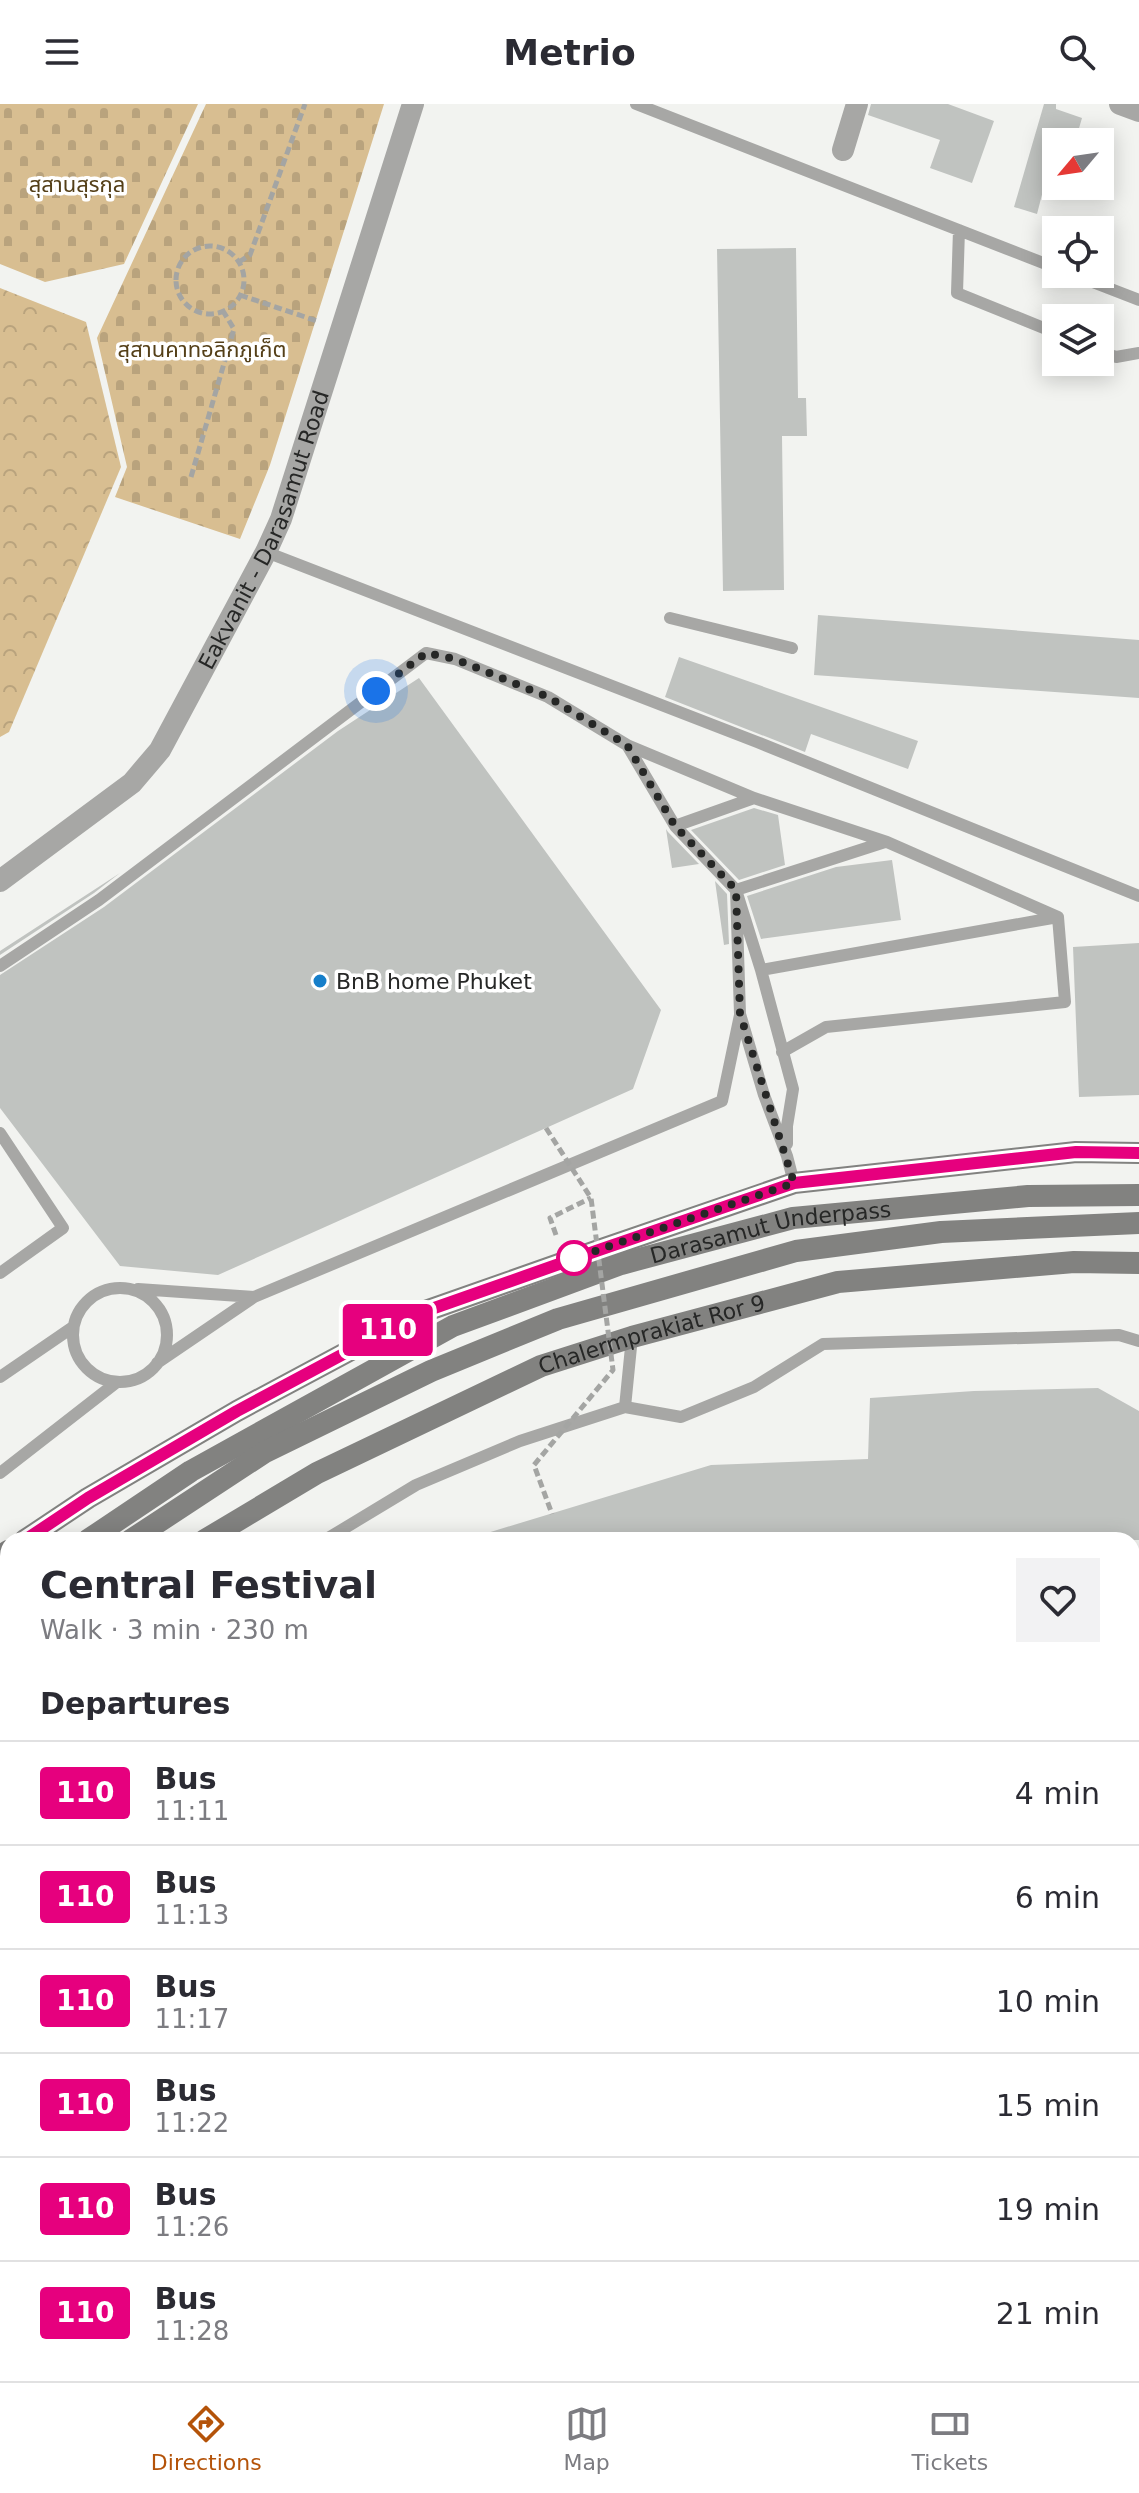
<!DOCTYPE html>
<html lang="en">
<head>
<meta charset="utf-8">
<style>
	body { margin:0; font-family:"DejaVu Sans","Noto Sans Thai",sans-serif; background:#f2f2f3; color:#2b2b33; height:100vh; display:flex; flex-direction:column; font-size:30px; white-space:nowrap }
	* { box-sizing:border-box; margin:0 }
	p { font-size:26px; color:#7c7c81 }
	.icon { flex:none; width:44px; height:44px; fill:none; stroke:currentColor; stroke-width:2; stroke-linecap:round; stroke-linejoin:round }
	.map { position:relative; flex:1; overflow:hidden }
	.panel { position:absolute; left:0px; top:1428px; width:1140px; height:850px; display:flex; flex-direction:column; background:#fff; border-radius:24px 24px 0 0; box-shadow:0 4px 20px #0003 }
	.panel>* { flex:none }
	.badge { padding:0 16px; border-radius:6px; font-size:28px; line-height:52px }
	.needle { width:52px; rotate:241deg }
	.fabs { position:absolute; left:1042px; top:24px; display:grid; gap:16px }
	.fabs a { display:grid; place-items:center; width:72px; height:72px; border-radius:0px; background:#fff; box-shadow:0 4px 20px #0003; font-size:40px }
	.you { position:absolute; width:40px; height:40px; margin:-20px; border:6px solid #fff; border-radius:50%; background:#1a73e8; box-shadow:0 0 0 12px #1a73e833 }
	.map>.badge { position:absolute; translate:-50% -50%; box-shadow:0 0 0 4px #fff }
	h2 { padding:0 40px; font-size:30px; line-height:72px }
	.round { display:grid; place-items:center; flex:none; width:84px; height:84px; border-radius:0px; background:#f2f2f3 }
	.head { display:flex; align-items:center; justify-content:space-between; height:136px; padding:0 40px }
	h1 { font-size:38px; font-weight:700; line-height:60px }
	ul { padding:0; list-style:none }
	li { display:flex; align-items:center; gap:24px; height:104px; padding:0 40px; border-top:2px solid #e1e1e2 }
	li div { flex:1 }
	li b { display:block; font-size:30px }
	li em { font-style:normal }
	li .badge { min-width:88px; font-weight:700; text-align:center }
	header { display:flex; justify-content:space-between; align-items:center; height:104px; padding:0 40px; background:#fff; font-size:36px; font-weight:700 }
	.menu { display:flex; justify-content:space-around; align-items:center; height:112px; border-top:2px solid #e1e1e2; background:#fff; font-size:22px; color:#7c7c81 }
	.menu a { display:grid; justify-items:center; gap:4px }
	.menu .active { color:#b45309 }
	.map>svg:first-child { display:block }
</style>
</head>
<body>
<header><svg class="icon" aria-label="menu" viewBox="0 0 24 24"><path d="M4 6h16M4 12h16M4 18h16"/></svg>Metrio<svg class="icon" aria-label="search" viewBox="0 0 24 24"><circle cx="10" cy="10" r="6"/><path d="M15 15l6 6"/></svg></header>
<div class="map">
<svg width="1139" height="2277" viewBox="0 0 1139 2277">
	<defs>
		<pattern id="forest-crowns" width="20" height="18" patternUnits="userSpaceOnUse" patternTransform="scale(2)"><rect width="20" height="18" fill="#d8be91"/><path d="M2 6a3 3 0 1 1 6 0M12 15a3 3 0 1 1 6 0" fill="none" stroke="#b9a37d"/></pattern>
		<pattern id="cemetery-stones" width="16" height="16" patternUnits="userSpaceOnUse" patternTransform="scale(2)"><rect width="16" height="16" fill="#d8be91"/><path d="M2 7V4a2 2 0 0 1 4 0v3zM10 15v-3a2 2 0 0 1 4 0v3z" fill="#b9a37d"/></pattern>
	</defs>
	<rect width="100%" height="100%" fill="#f2f3f0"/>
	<path fill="#e8ede2" d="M 5,1618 L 8,1621 L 8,1971 L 0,1978 L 0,1621 Z"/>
	<path fill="url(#forest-crowns)" d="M 0,184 L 86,218 L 121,363 L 9,628 L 0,633 Z"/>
	<path fill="url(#cemetery-stones)" d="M 0,0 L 198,0 L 124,160 L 45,178 L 0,160 Z
		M 206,0 L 384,0 L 270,361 L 240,435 L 115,393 L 127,363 L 97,234 Z"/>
	<path fill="#c0c3c0" d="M 871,0 L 948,0 L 994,17 L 972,79 L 930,64 L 940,36 L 868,11 Z
		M 1044,0 L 1056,0 L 1056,5 L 1082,14 L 1075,38 L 1056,38 L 1056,83 L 1045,79 L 1037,110 L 1014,103 Z
		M 796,144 L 798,294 L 806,294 L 807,332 L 782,332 L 784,486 L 723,487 L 717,145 Z
		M 818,511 L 1139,536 L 1139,594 L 814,571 Z
		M 679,553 L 918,637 L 908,665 L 811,630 L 805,648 L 665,593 Z
		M 419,574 L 661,906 L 633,985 L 218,1171 L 120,1162 L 0,1004 L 0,871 L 104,803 L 338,627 Z
		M 754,704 L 778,711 L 785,761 L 739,776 L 691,726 Z
		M 666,725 L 668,728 L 699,760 L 672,764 Z
		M 892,756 L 901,816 L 761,835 L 747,792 L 836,763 Z
		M 120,769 L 94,789 L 0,851 L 0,847 Z
		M 715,777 L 727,790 L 729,840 L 724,841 Z
		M 1139,839 L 1139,991 L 1079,993 L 1073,843 Z
		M 1098,1284 L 1139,1307 L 1139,1436 L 485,1436 L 484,1430 L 711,1361 L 868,1355 L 870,1294 L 974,1287 Z"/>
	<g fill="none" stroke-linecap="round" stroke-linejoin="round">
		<path stroke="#a4a5a3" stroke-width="5" stroke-dasharray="8 4" stroke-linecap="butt" d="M176 176a34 34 0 1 1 68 0a34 34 0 1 1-68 0Z
			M 239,158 L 250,151 L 305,0
			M 240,191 L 317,217
			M 191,373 L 234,225 L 223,207
			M 556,1131 L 550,1114 L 591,1094"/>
		<path stroke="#a7a7a5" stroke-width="12" d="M 636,0 L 1056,164
			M 959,126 L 957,189 L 1056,229
			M 1072,170 L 1139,196
			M 1100,247 L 1116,253 L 1139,249
			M 266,448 L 757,638 L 1139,792
			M 670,514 L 792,544
			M 627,641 L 754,694 L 887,738 L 1058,813
			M 675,722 L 754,694
			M 0,862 L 99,796 L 426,549 L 455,555 L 548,593 L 627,641 L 675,722 L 736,786 L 740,910 L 764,991 L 787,1052 L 794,1079
			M 761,866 L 736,786 L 885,738
			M 782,948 L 826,923 L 1065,898 L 1058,813 L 761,866 L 793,985 L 787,1022 L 787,1040
			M 0,1029 L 63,1124 L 0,1169
			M73 1231a47 47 0 1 1 94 0a47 47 0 1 1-94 0Z
			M 138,1185 L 254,1193
			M 157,1259 L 254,1193 L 722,997 L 740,911
			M 0,1273 L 73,1223
			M 625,1303 L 681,1313 L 754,1283 L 823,1240 L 1119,1231 L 1139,1237
			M 0,1369 L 117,1278
			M 325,1436 L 416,1381 L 520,1337 L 625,1303 L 632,1233
			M 0,1598 L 8,1604
			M 1132,2112 L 1139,2102
			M 993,2270 L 1003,2277
			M 1015,2277 L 1020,2270"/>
		<g stroke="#a7a7a5" stroke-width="22">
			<path d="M 1120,0 L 1139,7"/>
			<path d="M 843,46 L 857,0"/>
			<path id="s1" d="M 0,777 L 132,679 L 160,646 L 266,448 L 281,415 L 413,0"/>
			<path d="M 885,2270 L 895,2277"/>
			<path d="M 237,2277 L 241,2270"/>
		</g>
		<g stroke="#828280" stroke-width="22">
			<path d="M 25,1436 L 88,1394 L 237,1307 L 420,1209 L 599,1146 L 794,1079 L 1076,1048 L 1139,1049"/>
			<path id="s2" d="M 88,1436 L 191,1367 L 453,1222 L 621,1160 L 793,1114 L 1028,1092 L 1139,1091"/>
			<path d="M 131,1436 L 265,1348 L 431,1267 L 558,1215 L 796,1147 L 941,1128 L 1139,1119"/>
			<path id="s3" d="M 205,1436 L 317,1369 L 541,1262 L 632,1233 L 838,1178 L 1074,1158 L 1139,1159"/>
			<path d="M 0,1453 L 8,1447"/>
			<path d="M 0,1499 L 8,1493"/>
			<path d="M 0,1533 L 8,1527"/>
			<path d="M 0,1581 L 8,1576"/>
			<path d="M 1132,2185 L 1139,2175"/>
			<path d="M 1067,2277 L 1072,2270"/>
		</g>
		<path stroke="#a4a5a3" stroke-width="5" stroke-dasharray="8 4" stroke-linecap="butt" d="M 546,1024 L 591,1094 L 613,1266 L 534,1361 L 552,1410"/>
	</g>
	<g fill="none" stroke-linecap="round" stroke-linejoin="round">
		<g stroke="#fff" stroke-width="18">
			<path id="line" d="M 25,1436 L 88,1394 L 237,1307 L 420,1209 L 599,1146 L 794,1079 L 1076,1048 L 1139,1049"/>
		</g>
		<use href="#line" stroke="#e6007e" stroke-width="12"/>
		<path stroke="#262726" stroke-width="8" stroke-dasharray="0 14.4" d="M 376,587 L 426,549 L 455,555 L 548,593 L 627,641 L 675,722 L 736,786 L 740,910 L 794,1079 L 569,1156 L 574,1154"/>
	</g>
	<circle fill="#157ec9" stroke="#fff" stroke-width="3" cx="320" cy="877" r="8"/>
	<circle fill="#fff" stroke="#e6007e" stroke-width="4" cx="574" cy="1154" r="16"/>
	<g text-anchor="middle" stroke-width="7" stroke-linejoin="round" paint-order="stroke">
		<g font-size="22" fill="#543f18" stroke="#fff">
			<text x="77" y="88">สุสานสุรกุล</text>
			<text x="202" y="253">สุสานคาทอลิกภูเก็ต</text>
		</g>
		<g font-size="22" fill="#262726" stroke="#fff">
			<text dy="8" stroke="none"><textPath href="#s1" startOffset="452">Eakvanit - Darasamut Road</textPath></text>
			<text dy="8" stroke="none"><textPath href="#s2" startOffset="756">Darasamut Underpass</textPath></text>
			<text dy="8" stroke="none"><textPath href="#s3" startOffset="494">Chalermprakiat Ror 9</textPath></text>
		</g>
		<g font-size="22" fill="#262726" stroke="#fff" text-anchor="start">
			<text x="336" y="885">BnB home Phuket</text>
		</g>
	</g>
</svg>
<div class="fabs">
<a><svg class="needle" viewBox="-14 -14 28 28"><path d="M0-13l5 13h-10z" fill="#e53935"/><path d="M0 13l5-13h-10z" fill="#7c7c81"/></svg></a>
<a><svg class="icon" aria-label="locate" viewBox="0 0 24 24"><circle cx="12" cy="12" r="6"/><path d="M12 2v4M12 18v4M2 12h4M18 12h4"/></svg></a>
<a><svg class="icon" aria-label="layers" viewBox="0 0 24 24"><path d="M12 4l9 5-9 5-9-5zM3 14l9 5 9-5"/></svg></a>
</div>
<div class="you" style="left:376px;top:587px"></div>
<b class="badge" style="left:388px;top:1226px;background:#e6007e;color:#fff">110</b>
<section class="panel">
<div class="head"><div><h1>Central Festival</h1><p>Walk · 3 min · 230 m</p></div><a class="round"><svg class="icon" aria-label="heart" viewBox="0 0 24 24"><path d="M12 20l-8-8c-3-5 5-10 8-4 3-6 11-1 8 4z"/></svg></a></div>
<h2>Departures</h2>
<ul>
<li><span class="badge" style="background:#e6007e;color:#fff">110</span><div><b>Bus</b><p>11:11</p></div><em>4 min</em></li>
<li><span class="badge" style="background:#e6007e;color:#fff">110</span><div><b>Bus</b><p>11:13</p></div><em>6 min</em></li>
<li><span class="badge" style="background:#e6007e;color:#fff">110</span><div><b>Bus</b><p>11:17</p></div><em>10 min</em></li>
<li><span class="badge" style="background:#e6007e;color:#fff">110</span><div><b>Bus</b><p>11:22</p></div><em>15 min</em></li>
<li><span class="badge" style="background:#e6007e;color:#fff">110</span><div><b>Bus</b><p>11:26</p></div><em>19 min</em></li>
<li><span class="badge" style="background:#e6007e;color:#fff">110</span><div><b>Bus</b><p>11:28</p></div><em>21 min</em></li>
</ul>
</section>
</div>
<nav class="menu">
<a class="active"><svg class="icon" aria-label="directions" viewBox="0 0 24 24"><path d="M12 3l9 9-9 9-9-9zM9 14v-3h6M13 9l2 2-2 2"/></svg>Directions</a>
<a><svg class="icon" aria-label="map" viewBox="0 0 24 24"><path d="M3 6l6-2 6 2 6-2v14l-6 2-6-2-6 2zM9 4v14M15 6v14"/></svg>Map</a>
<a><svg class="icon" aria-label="tickets" viewBox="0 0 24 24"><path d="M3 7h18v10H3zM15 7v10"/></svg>Tickets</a>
</nav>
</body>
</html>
